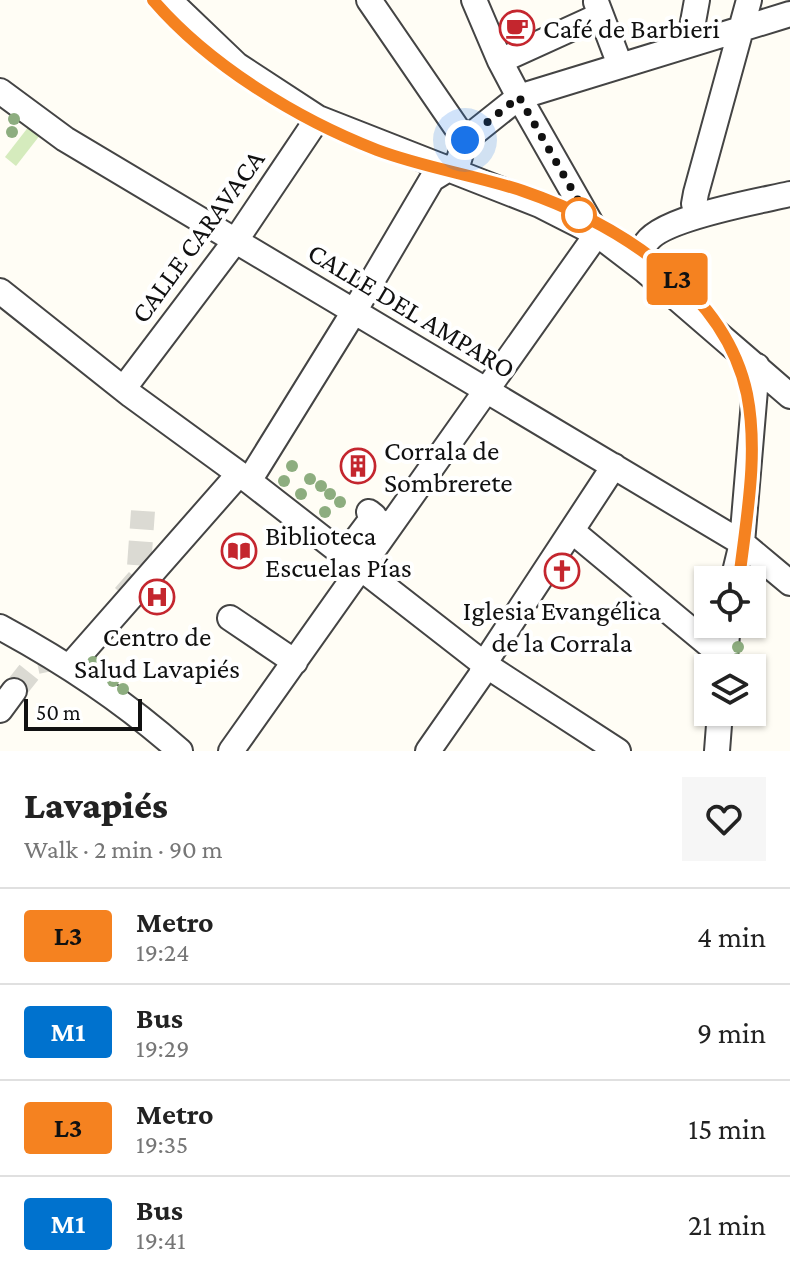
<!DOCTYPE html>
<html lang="en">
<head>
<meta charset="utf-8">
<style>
	body { margin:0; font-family:"Crimson Pro",serif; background:#f6f6f6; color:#222; height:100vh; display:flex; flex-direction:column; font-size:30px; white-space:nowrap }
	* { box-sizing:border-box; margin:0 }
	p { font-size:26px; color:#767676 }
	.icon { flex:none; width:44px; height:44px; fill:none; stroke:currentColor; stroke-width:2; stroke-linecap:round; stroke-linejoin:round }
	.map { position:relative; height:751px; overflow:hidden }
	.side { display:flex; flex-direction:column; background:#fff; flex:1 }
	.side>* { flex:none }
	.badge { padding:0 16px; border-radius:6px; font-size:28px; line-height:52px }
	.buttons { position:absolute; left:694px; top:566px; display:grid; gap:16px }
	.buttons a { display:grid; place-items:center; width:72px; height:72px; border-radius:0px; background:#fff; box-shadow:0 2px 6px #0004; font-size:40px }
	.scale { position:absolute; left:24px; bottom:20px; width:118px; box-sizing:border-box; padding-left:8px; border:4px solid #111; border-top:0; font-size:22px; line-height:28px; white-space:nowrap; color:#111; -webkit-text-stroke:6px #fff; paint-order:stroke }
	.you { position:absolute; width:40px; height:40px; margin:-20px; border:6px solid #fff; border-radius:50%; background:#1a73e8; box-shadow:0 0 0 12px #1a73e833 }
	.map>.badge { position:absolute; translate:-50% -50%; box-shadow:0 0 0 4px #fff }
	.round { display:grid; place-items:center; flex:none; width:84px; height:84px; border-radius:0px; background:#f6f6f6 }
	.summary { display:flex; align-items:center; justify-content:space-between; height:136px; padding:0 24px }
	h1 { font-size:38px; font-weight:800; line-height:60px }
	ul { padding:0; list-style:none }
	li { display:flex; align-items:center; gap:24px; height:96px; padding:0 24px; border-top:2px solid #e0e0e0 }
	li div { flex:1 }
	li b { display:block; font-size:30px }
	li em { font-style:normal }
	li .badge { min-width:88px; font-weight:700; text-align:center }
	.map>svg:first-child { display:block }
</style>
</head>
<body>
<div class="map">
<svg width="790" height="751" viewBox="0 0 790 751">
	<rect width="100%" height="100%" fill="#fffdf5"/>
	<path fill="#d5ebbd" d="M 33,121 L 44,130 L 16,166 L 5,157 Z"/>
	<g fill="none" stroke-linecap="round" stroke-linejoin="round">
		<path stroke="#dbdad3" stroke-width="24" stroke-dasharray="24 12" stroke-linecap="butt" d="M 124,596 L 138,580 L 143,511
			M 14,691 L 37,662 L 66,656"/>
		<g stroke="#444" stroke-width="28">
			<path id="minor" d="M 169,0 L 237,65 L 318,118 L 540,205 L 597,234 L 644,270 L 790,396
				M 369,0 L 465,140
				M 474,0 L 500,61 L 519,97 L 597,234
				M 596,2 L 620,65
				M 689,44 L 697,0
				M 500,61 L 601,15
				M 0,91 L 65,139 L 742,543 L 790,583
				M 699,215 L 694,204 L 696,193 L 749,0
				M 644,270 C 643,262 642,253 645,245 C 657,218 761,201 790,194
				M 0,291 L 131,395 L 249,481 L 484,664 L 618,751
				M 124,388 L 236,240 L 318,118
				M 249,481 L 355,310 L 432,179 L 458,163 L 465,140 L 519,97 L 790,14
				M 369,512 L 374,516 L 356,540 L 361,544 L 379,521
				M 572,531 L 725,658
				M 733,580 L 742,543 L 757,366
				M 230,618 L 295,662
				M 0,627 C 65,662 125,702 180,751
				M 70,666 L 238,475
				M 724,668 L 728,624
				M 0,710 L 14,691
				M 231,751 L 597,234
				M 428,751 L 481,675 L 484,664 L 614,466
				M 717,751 L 720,712"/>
		</g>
		<use href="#minor" stroke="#fff" stroke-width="24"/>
	</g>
	<g fill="#8dad7f">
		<circle cx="14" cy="119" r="6"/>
		<circle cx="12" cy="132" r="6"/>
		<circle cx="292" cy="466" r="6"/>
		<circle cx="310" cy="479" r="6"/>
		<circle cx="284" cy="481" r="6"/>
		<circle cx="321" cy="486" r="6"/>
		<circle cx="301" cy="494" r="6"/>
		<circle cx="330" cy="494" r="6"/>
		<circle cx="340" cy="502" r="6"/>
		<circle cx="325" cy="512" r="6"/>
		<circle cx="738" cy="647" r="6"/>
		<circle cx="737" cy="659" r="6"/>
		<circle cx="93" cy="662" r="6"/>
		<circle cx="104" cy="673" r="6"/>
		<circle cx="113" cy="681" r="6"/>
		<circle cx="123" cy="689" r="6"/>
		<circle cx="732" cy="720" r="6"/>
	</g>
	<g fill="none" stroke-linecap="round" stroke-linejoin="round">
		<g stroke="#fff" stroke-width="18">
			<path id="line" d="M 153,0 C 209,65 297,119 377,150 C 425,168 475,175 523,191 C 616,223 725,290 747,394 C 759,455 746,519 739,580"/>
		</g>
		<use href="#line" stroke="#f58220" stroke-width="12"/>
		<path stroke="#111" stroke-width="8" stroke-dasharray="0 14.4" d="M 465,140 L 519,97 L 587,216 L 579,215"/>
	</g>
	<defs>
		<g id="cafe-ring" transform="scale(1.8)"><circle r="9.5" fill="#fff" stroke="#c4262e" stroke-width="1.5"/><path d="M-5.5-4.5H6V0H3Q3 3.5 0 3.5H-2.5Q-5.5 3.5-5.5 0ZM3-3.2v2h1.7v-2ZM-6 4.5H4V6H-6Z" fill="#c4262e"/></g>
		<g id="building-ring" transform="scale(1.8)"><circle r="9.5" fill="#fff" stroke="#c4262e" stroke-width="1.5"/><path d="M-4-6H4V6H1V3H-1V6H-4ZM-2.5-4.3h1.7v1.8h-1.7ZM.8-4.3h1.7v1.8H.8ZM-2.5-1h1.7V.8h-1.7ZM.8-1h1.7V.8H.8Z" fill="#c4262e"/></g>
		<g id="library-ring" transform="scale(1.8)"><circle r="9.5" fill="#fff" stroke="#c4262e" stroke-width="1.5"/><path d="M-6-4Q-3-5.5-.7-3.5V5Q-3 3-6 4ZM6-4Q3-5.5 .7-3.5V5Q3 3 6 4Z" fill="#c4262e"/></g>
		<g id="church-ring" transform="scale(1.8)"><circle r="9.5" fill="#fff" stroke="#c4262e" stroke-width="1.5"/><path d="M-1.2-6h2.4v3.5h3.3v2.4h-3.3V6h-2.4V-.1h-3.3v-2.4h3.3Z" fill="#c4262e"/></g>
		<g id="hospital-ring" transform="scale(1.8)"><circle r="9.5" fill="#fff" stroke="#c4262e" stroke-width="1.5"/><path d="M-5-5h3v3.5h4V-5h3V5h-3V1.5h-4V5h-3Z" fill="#c4262e"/></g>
	</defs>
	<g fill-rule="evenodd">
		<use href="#cafe-ring" x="517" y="28"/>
		<use href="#building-ring" x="358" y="466"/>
		<use href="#library-ring" x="239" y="551"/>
		<use href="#church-ring" x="562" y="571"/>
		<use href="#hospital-ring" x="157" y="597"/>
	</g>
	<circle fill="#fff" stroke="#f58220" stroke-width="4" cx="579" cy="215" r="16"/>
	<g text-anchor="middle" stroke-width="8" stroke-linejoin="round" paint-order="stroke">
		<g font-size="28" fill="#111" stroke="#fff" text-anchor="start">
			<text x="543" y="38">Café de Barbieri</text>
			<text x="384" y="460">Corrala de<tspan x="384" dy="32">Sombrerete</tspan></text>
			<text x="265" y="545">Biblioteca<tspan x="265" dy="32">Escuelas Pías</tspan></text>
			<text x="562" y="620" text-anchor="middle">Iglesia Evangélica<tspan x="562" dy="32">de la Corrala</tspan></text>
			<text x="157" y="646" text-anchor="middle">Centro de<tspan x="157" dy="32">Salud Lavapiés</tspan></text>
		</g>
		<g font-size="28" fill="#111" stroke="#fff">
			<text transform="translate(197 236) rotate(-54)" y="10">CALLE CARAVACA</text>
			<text transform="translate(412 310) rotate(31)" y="10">CALLE DEL AMPARO</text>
		</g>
	</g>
</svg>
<div class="buttons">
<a><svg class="icon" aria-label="locate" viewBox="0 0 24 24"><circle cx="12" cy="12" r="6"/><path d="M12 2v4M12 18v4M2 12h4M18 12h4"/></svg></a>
<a><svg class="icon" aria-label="layers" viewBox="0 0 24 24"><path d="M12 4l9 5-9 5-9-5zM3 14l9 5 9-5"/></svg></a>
</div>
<div class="scale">50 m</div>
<div class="you" style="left:465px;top:140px"></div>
<b class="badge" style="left:677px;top:279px;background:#f58220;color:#111">L3</b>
</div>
<section class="side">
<div class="summary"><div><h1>Lavapiés</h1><p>Walk · 2 min · 90 m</p></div><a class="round"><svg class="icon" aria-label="heart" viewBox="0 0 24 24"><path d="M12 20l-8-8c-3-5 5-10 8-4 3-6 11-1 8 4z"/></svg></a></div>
<ul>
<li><span class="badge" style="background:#f58220;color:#111">L3</span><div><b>Metro</b><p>19:24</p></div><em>4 min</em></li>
<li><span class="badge" style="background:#0072ce;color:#fff">M1</span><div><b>Bus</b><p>19:29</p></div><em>9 min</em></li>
<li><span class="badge" style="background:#f58220;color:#111">L3</span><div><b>Metro</b><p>19:35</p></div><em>15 min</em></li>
<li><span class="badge" style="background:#0072ce;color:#fff">M1</span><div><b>Bus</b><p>19:41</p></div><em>21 min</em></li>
</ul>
</section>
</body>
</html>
